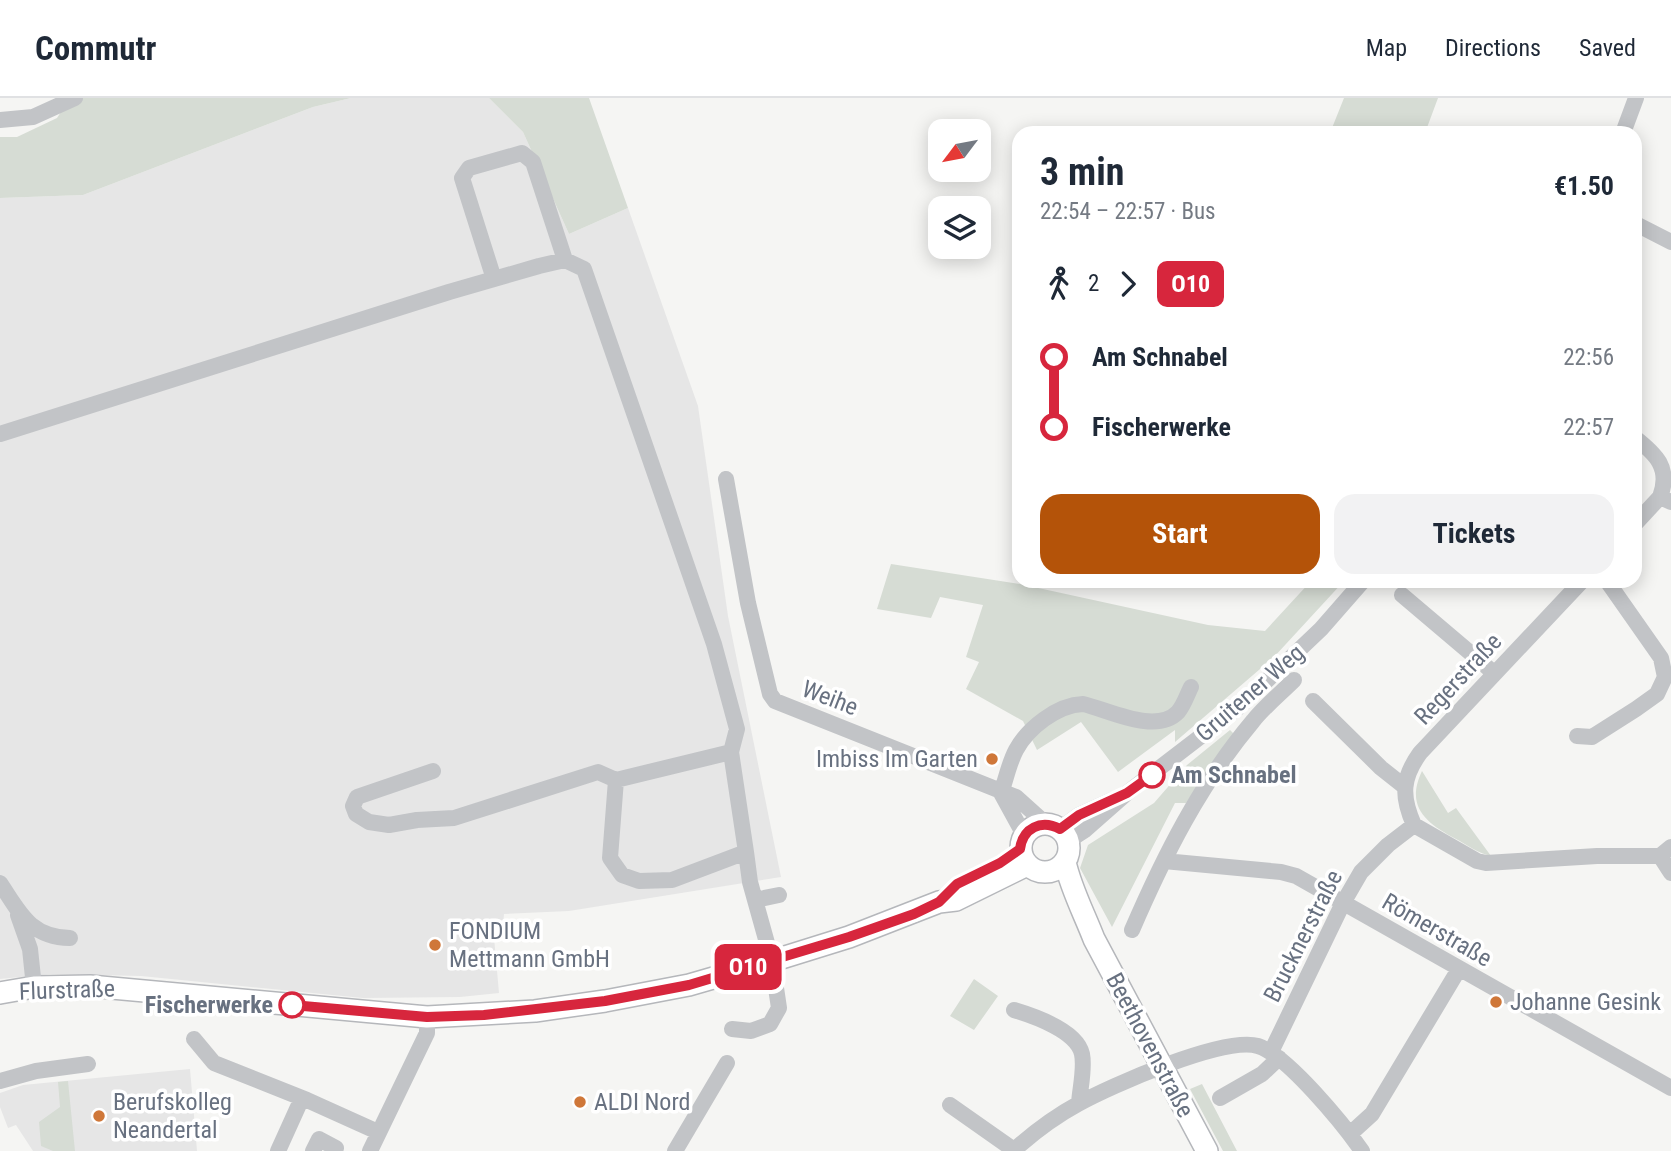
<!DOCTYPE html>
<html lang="en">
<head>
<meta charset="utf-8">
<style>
	body { margin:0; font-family:"Roboto Condensed",sans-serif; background:#f2f2f3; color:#1f2937; height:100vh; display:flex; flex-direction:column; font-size:26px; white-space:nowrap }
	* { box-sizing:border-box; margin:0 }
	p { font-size:23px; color:#747a83 }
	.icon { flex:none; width:38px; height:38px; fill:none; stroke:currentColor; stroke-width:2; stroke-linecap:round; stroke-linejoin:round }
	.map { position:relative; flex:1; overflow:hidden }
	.side { position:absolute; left:1012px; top:28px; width:630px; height:462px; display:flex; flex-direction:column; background:#fff; border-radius:21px; box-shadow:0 4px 18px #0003 }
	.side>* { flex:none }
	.badge { padding:0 14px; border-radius:10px; font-size:24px; line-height:46px }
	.needle { width:46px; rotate:238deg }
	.buttons { position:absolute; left:928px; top:21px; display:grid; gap:14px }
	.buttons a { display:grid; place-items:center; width:63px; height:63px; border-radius:14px; background:#fff; box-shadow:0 4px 18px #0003; font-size:35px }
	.map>.badge { position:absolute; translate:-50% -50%; box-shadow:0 0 0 4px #fff }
	.legs { display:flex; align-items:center; gap:10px; height:77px; padding:0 28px; font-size:23px }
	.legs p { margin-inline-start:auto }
	.overview { display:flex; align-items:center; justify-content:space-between; height:119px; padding:0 28px }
	h1 { font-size:38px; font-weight:700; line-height:52px }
	.action { display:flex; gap:14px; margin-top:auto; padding:14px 28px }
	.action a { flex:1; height:80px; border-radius:21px; background:#b45309; color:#fff; font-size:28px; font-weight:700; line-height:80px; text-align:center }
	.action a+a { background:#f2f2f3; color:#1f2937 }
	ul { padding:0 28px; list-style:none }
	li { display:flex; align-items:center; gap:24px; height:70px; font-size:26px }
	li i { display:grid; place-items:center; width:10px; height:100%; margin:0 9px; background:currentColor }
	li i::after { content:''; width:18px; height:18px; margin:-9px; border:5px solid; border-radius:50%; background:#fff }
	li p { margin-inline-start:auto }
	li:first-child i { background:linear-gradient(#0000 50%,currentColor 0) }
	li:last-child i { background:linear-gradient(currentColor 50%,#0000 0) }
	header { display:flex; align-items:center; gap:42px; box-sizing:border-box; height:98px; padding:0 35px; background:#fff; border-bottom:2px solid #e0e1e3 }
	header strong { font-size:33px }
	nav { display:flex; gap:38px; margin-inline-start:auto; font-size:24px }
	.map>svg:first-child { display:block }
</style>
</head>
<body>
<header>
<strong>Commutr</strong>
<nav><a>Map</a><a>Directions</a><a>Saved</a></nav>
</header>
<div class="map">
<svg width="1671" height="1053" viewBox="0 0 1671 1053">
	<rect width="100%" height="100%" fill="#f5f5f3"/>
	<path fill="#e6e6e6" d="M 351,0 L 489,0 L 523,34 L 569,136 L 628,110 L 698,308 L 728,518 L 781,779 L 569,813 L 504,816 L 503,827 L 493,828 L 499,895 L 460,899 L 363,900 L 141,878 L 50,876 L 0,881 L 0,100 L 83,97 L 313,9 Z
		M 190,971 L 197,1053 L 33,1053 L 16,1027 L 8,1030 L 0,1009 L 0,995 L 23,987 Z"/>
	<path fill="#d6dcd4" d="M 70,0 L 351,0 L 313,9 L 83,97 L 0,100 L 0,39 L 17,39 L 57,20 Z
		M 489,0 L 589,0 L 628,110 L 569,136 L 523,34 Z
		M 1344,0 L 1438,0 L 1425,35 L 1330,35 Z
		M 891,466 L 1020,486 L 1208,527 L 1265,533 L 1311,483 L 1344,483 L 1274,559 L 1175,644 L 1175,632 L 1118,674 L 1081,624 L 1037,652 L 1023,623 L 966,591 L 979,564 L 966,559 L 983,507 L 940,499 L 931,520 L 877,511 Z
		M 1230,632 L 1234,636 L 1186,705 L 1175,705 L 1112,829 L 1080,770 L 1088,747 L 1154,705 L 1187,667 Z
		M 1422,673 L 1448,715 L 1456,710 L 1491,758 C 1478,755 1467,747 1456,741 C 1426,725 1405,709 1422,673 Z
		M 974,881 L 998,898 L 974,932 L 950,918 Z
		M 68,983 L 75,1053 L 53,1053 L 41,1048 L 39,1024 L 60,1009 L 58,984 Z
		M 1202,986 L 1237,1053 L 1223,1053 L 1190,991 Z"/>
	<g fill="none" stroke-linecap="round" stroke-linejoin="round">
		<g stroke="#b5b7bb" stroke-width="24">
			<path id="major" d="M1021 750a24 24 0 1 1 48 0a24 24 0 1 1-48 0Z
				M 1065,764 C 1071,791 1084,815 1094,841 L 1207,1053
				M 0,895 L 34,889 L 90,888 L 427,919 L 535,913 L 605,903 L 689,887 L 772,863 L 849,839 L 939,804 L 956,802 L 1027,767"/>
		</g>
		<path stroke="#c2c4c7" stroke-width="16" d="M 0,22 L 33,19 L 75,0
			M 1623,35 L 1636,0
			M 1634,125 L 1671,144
			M 494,181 L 462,80 L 469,70 L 522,55 L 533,64 L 565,162
			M 0,336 L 449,194 L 539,168 L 565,162 L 584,171 L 714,546 L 737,631 L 731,654 L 746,754 L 750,784 L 772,863 L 779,910 L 770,926 L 751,933 L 732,931
			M 1634,339 C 1656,356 1671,370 1660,399
			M 726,381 L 748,505 L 770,596 L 775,603 L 1016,699 L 1046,726
			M 1634,427 L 1660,399 L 1671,404
			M 1402,497 L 1494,575
			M 1313,603 L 1381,670 L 1405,689
			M 1577,638 L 1592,639 L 1636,611 L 1657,596 L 1665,579 L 1661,560 L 1607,483
			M 433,673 L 357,699 L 353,708 L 356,716 L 369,724 L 389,727 L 417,722 L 454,720 L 598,674 L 616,682 L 731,654
			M 616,682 L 610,760 L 622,777 L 639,783 L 672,782 L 746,754
			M 1001,695 C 1006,681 1009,665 1016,652 C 1028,630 1057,607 1083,606 C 1109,612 1156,637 1178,614 C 1184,607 1187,597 1191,589
			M 1001,695 L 1024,737
			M 1414,727 C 1401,698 1402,680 1420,655 L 1582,483
			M 1414,727 L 1477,763 L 1486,765 L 1597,758 L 1660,758 L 1671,749
			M 1060,731 L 1079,717 L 1112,702
			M 1068,743 L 1085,732 L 1127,695 L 1239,609 L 1321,531 L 1363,483
			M 1660,758 L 1671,775
			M 1164,763 L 1281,774 L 1296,778 L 1671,990
			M 0,785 C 20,815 30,839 70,840
			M 755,802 L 779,797
			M 18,817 L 30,851 L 34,889
			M 1132,832 C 1164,758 1200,686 1253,623 C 1265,608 1281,595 1294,582
			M 1014,912 C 1034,918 1077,933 1082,956 C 1085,971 1080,990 1079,1005
			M 194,941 L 214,965 L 307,1002 L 378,1034
			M 1271,954 L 1343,805 L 1361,774 L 1388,747 L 1414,727
			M 0,983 L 36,973 L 88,966
			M 1220,1000 L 1262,976 L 1279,960
			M 950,1007 L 1014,1052
			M 1350,1036 L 1372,1016 L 1459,871
			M 278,1053 L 302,1000
			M 313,1053 L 319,1041 L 336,1050 L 335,1053
			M 370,1053 L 427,935 L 427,919
			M 675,1053 L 727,965
			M 1013,1053 C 1033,1035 1054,1019 1078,1006 C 1110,988 1224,938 1258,948 C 1287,957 1344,1027 1362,1053"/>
		<use href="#major" stroke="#fff" stroke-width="21"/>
	</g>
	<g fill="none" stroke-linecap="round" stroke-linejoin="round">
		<g stroke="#fff" stroke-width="16">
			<path id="line-1" d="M 292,907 L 427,919 L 484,917 L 605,903 L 689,887 L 849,839 L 914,816 L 939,804 L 957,786 L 1000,765 L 1020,751 C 1023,730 1041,721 1060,731 L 1079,717 L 1127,695 L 1152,677"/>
		</g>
		<use href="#line-1" stroke="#d7263d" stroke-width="10"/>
	</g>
	<g fill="#cf7739" stroke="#fff" stroke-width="2.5">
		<circle cx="992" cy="661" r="7"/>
		<circle cx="435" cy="847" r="7"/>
		<circle cx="1496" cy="904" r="7"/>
		<circle cx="580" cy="1004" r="7"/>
		<circle cx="99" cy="1018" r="7"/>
	</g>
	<g fill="#fff" stroke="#d7263d" stroke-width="3.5">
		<circle cx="1152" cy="677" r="12"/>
		<circle cx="292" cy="907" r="12"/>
	</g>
	<g text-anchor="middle" stroke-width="7" stroke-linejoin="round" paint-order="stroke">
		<g font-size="24" fill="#687180" stroke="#fff">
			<text transform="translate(1458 581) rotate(-47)" y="8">Regerstraße</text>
			<text transform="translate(1250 595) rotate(-41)" y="8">Gruitener Weg</text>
			<text transform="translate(830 600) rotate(21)" y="8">Weihe</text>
			<text transform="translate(1437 832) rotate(30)" y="8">Römerstraße</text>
			<text transform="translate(1303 838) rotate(-63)" y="8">Brucknerstraße</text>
			<text transform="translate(67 892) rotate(-2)" y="8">Flurstraße</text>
			<text transform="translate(1150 947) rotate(62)" y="8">Beethovenstraße</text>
		</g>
		<g font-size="24" fill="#687180" stroke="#fff" text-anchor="start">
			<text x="978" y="669" text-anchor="end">Imbiss Im Garten</text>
			<text x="449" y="841">FONDIUM<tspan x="449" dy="28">Mettmann GmbH</tspan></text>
			<text x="1510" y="912">Johanne Gesink</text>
			<text x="113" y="1012">Berufskolleg<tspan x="113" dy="28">Neandertal</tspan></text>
			<text x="594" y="1012">ALDI Nord</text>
		</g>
		<g font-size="24" font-weight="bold" fill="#687180" stroke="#fff" text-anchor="start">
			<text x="1171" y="685">Am Schnabel</text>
			<text x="273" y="915" text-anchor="end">Fischerwerke</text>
		</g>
	</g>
</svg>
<div class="buttons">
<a><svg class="needle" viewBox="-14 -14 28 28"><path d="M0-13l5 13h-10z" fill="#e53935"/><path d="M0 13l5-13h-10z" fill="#747a83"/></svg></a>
<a><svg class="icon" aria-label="layers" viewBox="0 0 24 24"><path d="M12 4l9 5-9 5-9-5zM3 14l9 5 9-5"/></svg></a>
</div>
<b class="badge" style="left:748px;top:869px;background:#d7263d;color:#fff">O10</b>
<section class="side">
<div class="overview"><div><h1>3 min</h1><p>22:54 – 22:57 · Bus</p></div><b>€1.50</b></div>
<div class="legs"><svg class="icon" aria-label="walk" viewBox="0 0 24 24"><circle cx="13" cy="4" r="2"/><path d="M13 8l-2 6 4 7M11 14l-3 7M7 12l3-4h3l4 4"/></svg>2<svg class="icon" aria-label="forward" viewBox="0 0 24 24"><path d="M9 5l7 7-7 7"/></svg><b class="badge" style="background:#d7263d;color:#fff">O10</b></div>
<ul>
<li><i style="color:#d7263d"></i><b>Am Schnabel</b><p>22:56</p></li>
<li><i style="color:#d7263d"></i><b>Fischerwerke</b><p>22:57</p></li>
</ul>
<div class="action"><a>Start</a><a>Tickets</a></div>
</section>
</div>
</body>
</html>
